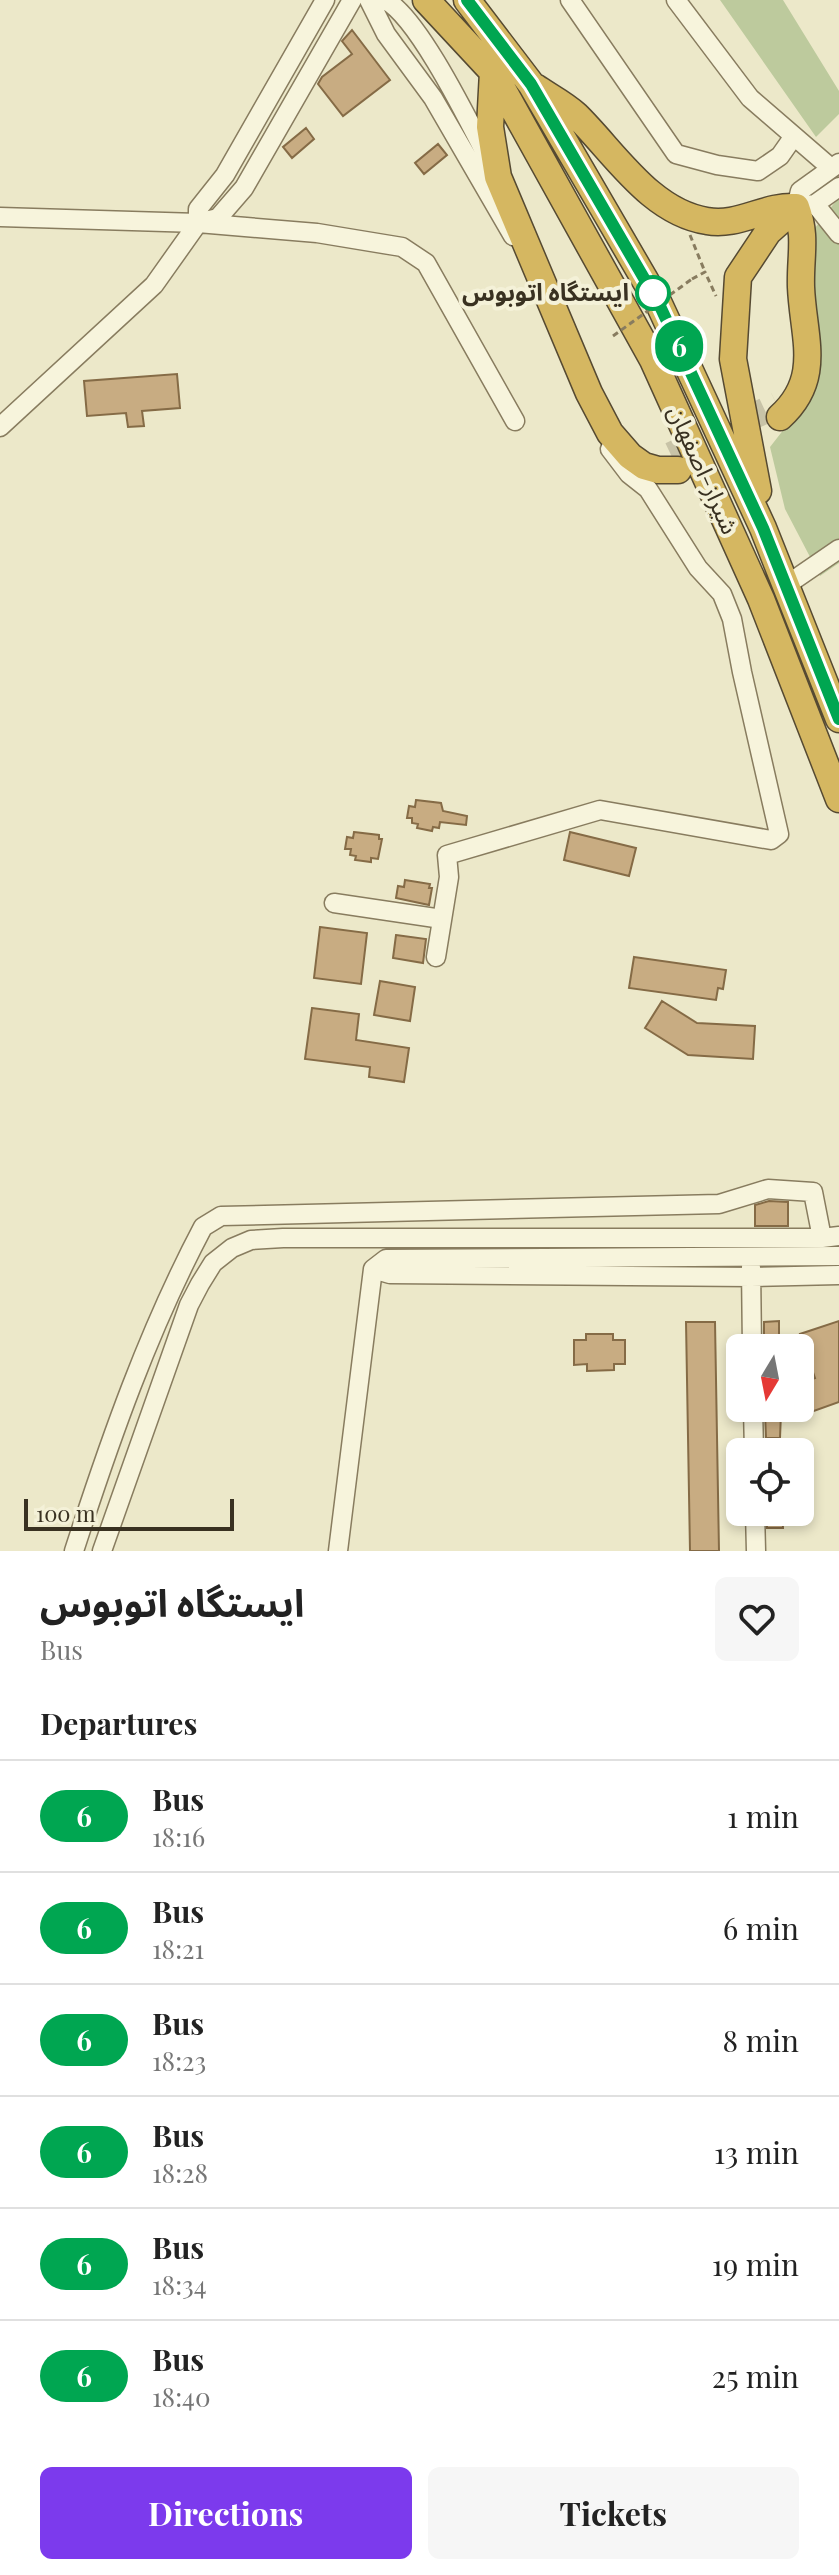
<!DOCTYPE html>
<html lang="en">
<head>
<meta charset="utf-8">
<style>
	body { margin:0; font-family:"Playfair Display","Noto Sans Arabic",serif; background:#f6f6f6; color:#222; height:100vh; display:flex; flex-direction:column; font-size:30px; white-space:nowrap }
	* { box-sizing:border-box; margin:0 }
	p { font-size:26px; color:#767676 }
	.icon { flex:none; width:44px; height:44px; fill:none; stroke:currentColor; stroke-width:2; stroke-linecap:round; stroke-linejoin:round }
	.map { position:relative; height:1551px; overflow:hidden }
	.drawer { display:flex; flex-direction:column; background:#fff; flex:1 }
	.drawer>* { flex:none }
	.badge { padding:0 16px; border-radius:26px; font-size:28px; line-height:52px }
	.needle { width:52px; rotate:190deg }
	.buttons { position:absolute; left:726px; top:1334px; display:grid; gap:16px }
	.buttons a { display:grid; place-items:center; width:88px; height:88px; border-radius:12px; background:#fff; box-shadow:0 4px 12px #0003; font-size:40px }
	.scale { position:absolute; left:24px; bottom:20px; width:210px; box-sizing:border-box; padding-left:8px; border:4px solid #393121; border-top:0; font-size:22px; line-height:28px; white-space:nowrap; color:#393121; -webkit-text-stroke:6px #f4f1d8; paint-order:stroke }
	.map>.badge { position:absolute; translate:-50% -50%; box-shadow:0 0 0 4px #fff }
	h2 { padding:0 40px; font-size:30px; line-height:72px }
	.round { display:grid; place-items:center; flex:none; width:84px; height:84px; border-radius:12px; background:#f6f6f6 }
	.headline { display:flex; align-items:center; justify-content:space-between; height:136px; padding:0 40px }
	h1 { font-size:38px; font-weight:700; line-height:60px }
	.action { display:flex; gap:16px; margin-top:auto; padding:16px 40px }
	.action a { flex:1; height:92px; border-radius:12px; background:#7c3aed; color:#fff; font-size:32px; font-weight:700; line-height:92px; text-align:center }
	.action a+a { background:#f6f6f6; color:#222 }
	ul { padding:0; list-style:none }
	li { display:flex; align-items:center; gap:24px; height:112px; padding:0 40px; border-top:2px solid #e0e0e0 }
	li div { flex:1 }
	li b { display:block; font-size:30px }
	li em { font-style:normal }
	li .badge { min-width:88px; font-weight:700; text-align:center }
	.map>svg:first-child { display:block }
</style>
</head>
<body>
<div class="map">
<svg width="839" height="1551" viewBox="0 0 839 1551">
	<rect width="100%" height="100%" fill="#ece8c9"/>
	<path fill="#bdca9d" d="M 720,0 L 783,0 L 839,91 L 839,114 L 816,137 Z
		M 839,197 L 839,563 L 820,576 L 785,509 L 770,447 L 806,401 L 809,281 L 815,228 Z"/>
	<path fill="#c8ac82" stroke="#856b46" stroke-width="2" d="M 352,30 L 390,80 L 343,116 L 318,84 L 322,77 L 352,54 L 342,41 Z
		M 306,128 L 314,139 L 292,158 L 283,147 Z
		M 438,144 L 447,155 L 424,174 L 415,163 Z
		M 177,374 L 180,408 L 142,411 L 144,426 L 128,427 L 126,413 L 87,416 L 84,381 Z
		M 416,800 L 441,803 L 443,811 L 467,816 L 466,825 L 440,822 L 439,828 L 433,827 L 432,831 L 417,828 L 418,824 L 412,823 L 412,818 L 407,818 L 409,806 L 415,807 Z
		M 354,832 L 379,835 L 379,839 L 382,839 L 378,859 L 371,858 L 371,862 L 355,860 L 356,856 L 350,855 L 351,849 L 345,849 L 347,837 L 353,838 Z
		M 570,832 L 636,848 L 629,876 L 564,860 Z
		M 405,880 L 430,884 L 429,888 L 432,888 L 429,905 L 396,898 L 398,886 L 404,887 Z
		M 320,927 L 367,933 L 361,984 L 314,978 Z
		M 396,935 L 426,939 L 423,963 L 393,958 Z
		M 634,957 L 726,970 L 723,989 L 718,988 L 716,1000 L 629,988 Z
		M 380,981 L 415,987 L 410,1021 L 374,1015 Z
		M 662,1001 L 697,1023 L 755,1026 L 753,1059 L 688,1055 L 645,1028 Z
		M 312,1008 L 359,1014 L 356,1040 L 409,1048 L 404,1082 L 369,1077 L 370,1067 L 305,1059 Z
		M 769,1201 L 788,1202 L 788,1226 L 755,1226 L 755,1205 Z
		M 779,1321 L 779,1346 L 764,1346 L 764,1322 Z
		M 839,1321 L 839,1402 L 811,1412 L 800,1383 L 815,1378 L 800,1334 Z
		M 686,1322 L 715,1322 L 719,1551 L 690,1551 Z
		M 586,1334 L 613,1334 L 613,1340 L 625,1340 L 625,1364 L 614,1364 L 614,1370 L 587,1371 L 587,1364 L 574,1365 L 574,1340 L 586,1340 Z
		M 765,1413 L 781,1413 L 780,1438 L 766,1438 Z
		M 767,1512 L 782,1512 L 783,1528 L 767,1528 Z"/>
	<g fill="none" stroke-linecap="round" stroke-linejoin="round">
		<path stroke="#c8c3a7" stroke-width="26" stroke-dasharray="26 13" stroke-linecap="butt" d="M 671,455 L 777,405"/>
		<g stroke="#887c5f" stroke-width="21">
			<path id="minor" d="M 369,0 L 386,34 L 433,98 L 513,236
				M 385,0 C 419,17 472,128 491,164
				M 570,0 L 676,154 L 717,165 L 758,171 L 780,156 L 794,136
				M 676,0 L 750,98 L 831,168
				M 839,163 L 800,191 L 796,207 L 815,204 L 839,187
				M 815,204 L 839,234
				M 0,217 L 198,223 L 317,233 L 402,247 L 426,263 L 515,421
				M 201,222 L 218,218 L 244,188 L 352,0
				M 0,427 L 154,285 L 198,223 L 198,209 L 225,175 L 325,0
				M 785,586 L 839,549
				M 334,903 L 442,919
				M 436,957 L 449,877 L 447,855 L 600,810 L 771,840 L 779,834 L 742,672 L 732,619 L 722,594 L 698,568 L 648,489 L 629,474 L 610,449
				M 751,1267 L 752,1348
				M 373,1269 L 390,1274 L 751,1277 L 839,1275
				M 753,1408 L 754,1452
				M 755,1512 L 756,1551
				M 74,1551 C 110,1440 148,1331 203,1227 L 221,1216 L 719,1204 L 768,1189 L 813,1192 L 822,1238
				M 102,1551 L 189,1305 L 200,1284 L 213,1263 L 232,1248 L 251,1240 L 283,1238 L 822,1238 L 839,1236
				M 338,1551 L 373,1269 L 386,1259 L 839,1256"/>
		</g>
		<g stroke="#564a32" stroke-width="29">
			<path id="highway" d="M 426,0 L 493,72 L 653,360 L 761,599 L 839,799
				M 467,0 L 531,84 L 659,304 L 763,528 L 839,719
				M 493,72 L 490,127 L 498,177 L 589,393 L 610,433 L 630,456 L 644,466 L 658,470 L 678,470
				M 535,87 C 548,96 564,104 576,115 C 614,152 650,212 707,221 C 738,227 765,205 796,207
				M 780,417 C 823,378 803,337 801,287 C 800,256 807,237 796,207
				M 758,491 L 733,359 L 738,277 L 768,232 L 796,207"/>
		</g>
		<path stroke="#887c5f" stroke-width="3" stroke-dasharray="6 4" stroke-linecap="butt" d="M 690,235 L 705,272
			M 692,279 L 705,272 L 716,296"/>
		<use href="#minor" stroke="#f7f4dc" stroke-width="18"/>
		<use href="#highway" stroke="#d5b761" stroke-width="26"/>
		<path stroke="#887c5f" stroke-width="3" stroke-dasharray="6 4" stroke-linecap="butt" d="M 613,336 L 692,279"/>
	</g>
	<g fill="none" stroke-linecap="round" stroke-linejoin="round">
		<g stroke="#fff" stroke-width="18">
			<path id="line" d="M 467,0 L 531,84 L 659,304 L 763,528 L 839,719"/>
		</g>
		<use href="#line" stroke="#00a651" stroke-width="12"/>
	</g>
	<circle fill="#fff" stroke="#00a651" stroke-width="4" cx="653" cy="293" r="16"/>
	<g text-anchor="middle" stroke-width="8" stroke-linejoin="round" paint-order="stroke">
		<g font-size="24" font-weight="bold" fill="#393121" stroke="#f4f1d8" text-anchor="end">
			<text x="629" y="301">ایستگاه اتوبوس</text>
		</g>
		<g font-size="24" fill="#393121" stroke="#f4f1d8">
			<text transform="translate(703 470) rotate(66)" y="8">شیراز-اصفهان</text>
		</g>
	</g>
</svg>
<div class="buttons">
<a><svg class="needle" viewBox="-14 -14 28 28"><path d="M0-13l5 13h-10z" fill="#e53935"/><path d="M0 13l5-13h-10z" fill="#767676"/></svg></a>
<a><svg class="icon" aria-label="locate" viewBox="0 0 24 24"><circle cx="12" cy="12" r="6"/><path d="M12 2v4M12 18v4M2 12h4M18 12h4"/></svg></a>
</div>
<div class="scale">100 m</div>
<b class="badge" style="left:679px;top:346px;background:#00a651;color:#fff">6</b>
</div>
<section class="drawer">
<div class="headline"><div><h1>ایستگاه اتوبوس</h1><p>Bus</p></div><a class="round"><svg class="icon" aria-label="heart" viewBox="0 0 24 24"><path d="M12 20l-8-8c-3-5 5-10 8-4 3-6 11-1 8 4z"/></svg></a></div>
<h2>Departures</h2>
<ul>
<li><span class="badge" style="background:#00a651;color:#fff">6</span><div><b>Bus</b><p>18:16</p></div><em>1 min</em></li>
<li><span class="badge" style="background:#00a651;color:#fff">6</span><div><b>Bus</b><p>18:21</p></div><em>6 min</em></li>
<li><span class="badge" style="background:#00a651;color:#fff">6</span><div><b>Bus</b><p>18:23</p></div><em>8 min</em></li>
<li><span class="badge" style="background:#00a651;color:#fff">6</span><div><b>Bus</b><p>18:28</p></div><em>13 min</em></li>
<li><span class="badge" style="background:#00a651;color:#fff">6</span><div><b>Bus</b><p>18:34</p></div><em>19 min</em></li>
<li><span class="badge" style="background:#00a651;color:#fff">6</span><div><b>Bus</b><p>18:40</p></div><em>25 min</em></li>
</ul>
<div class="action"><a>Directions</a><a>Tickets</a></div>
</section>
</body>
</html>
